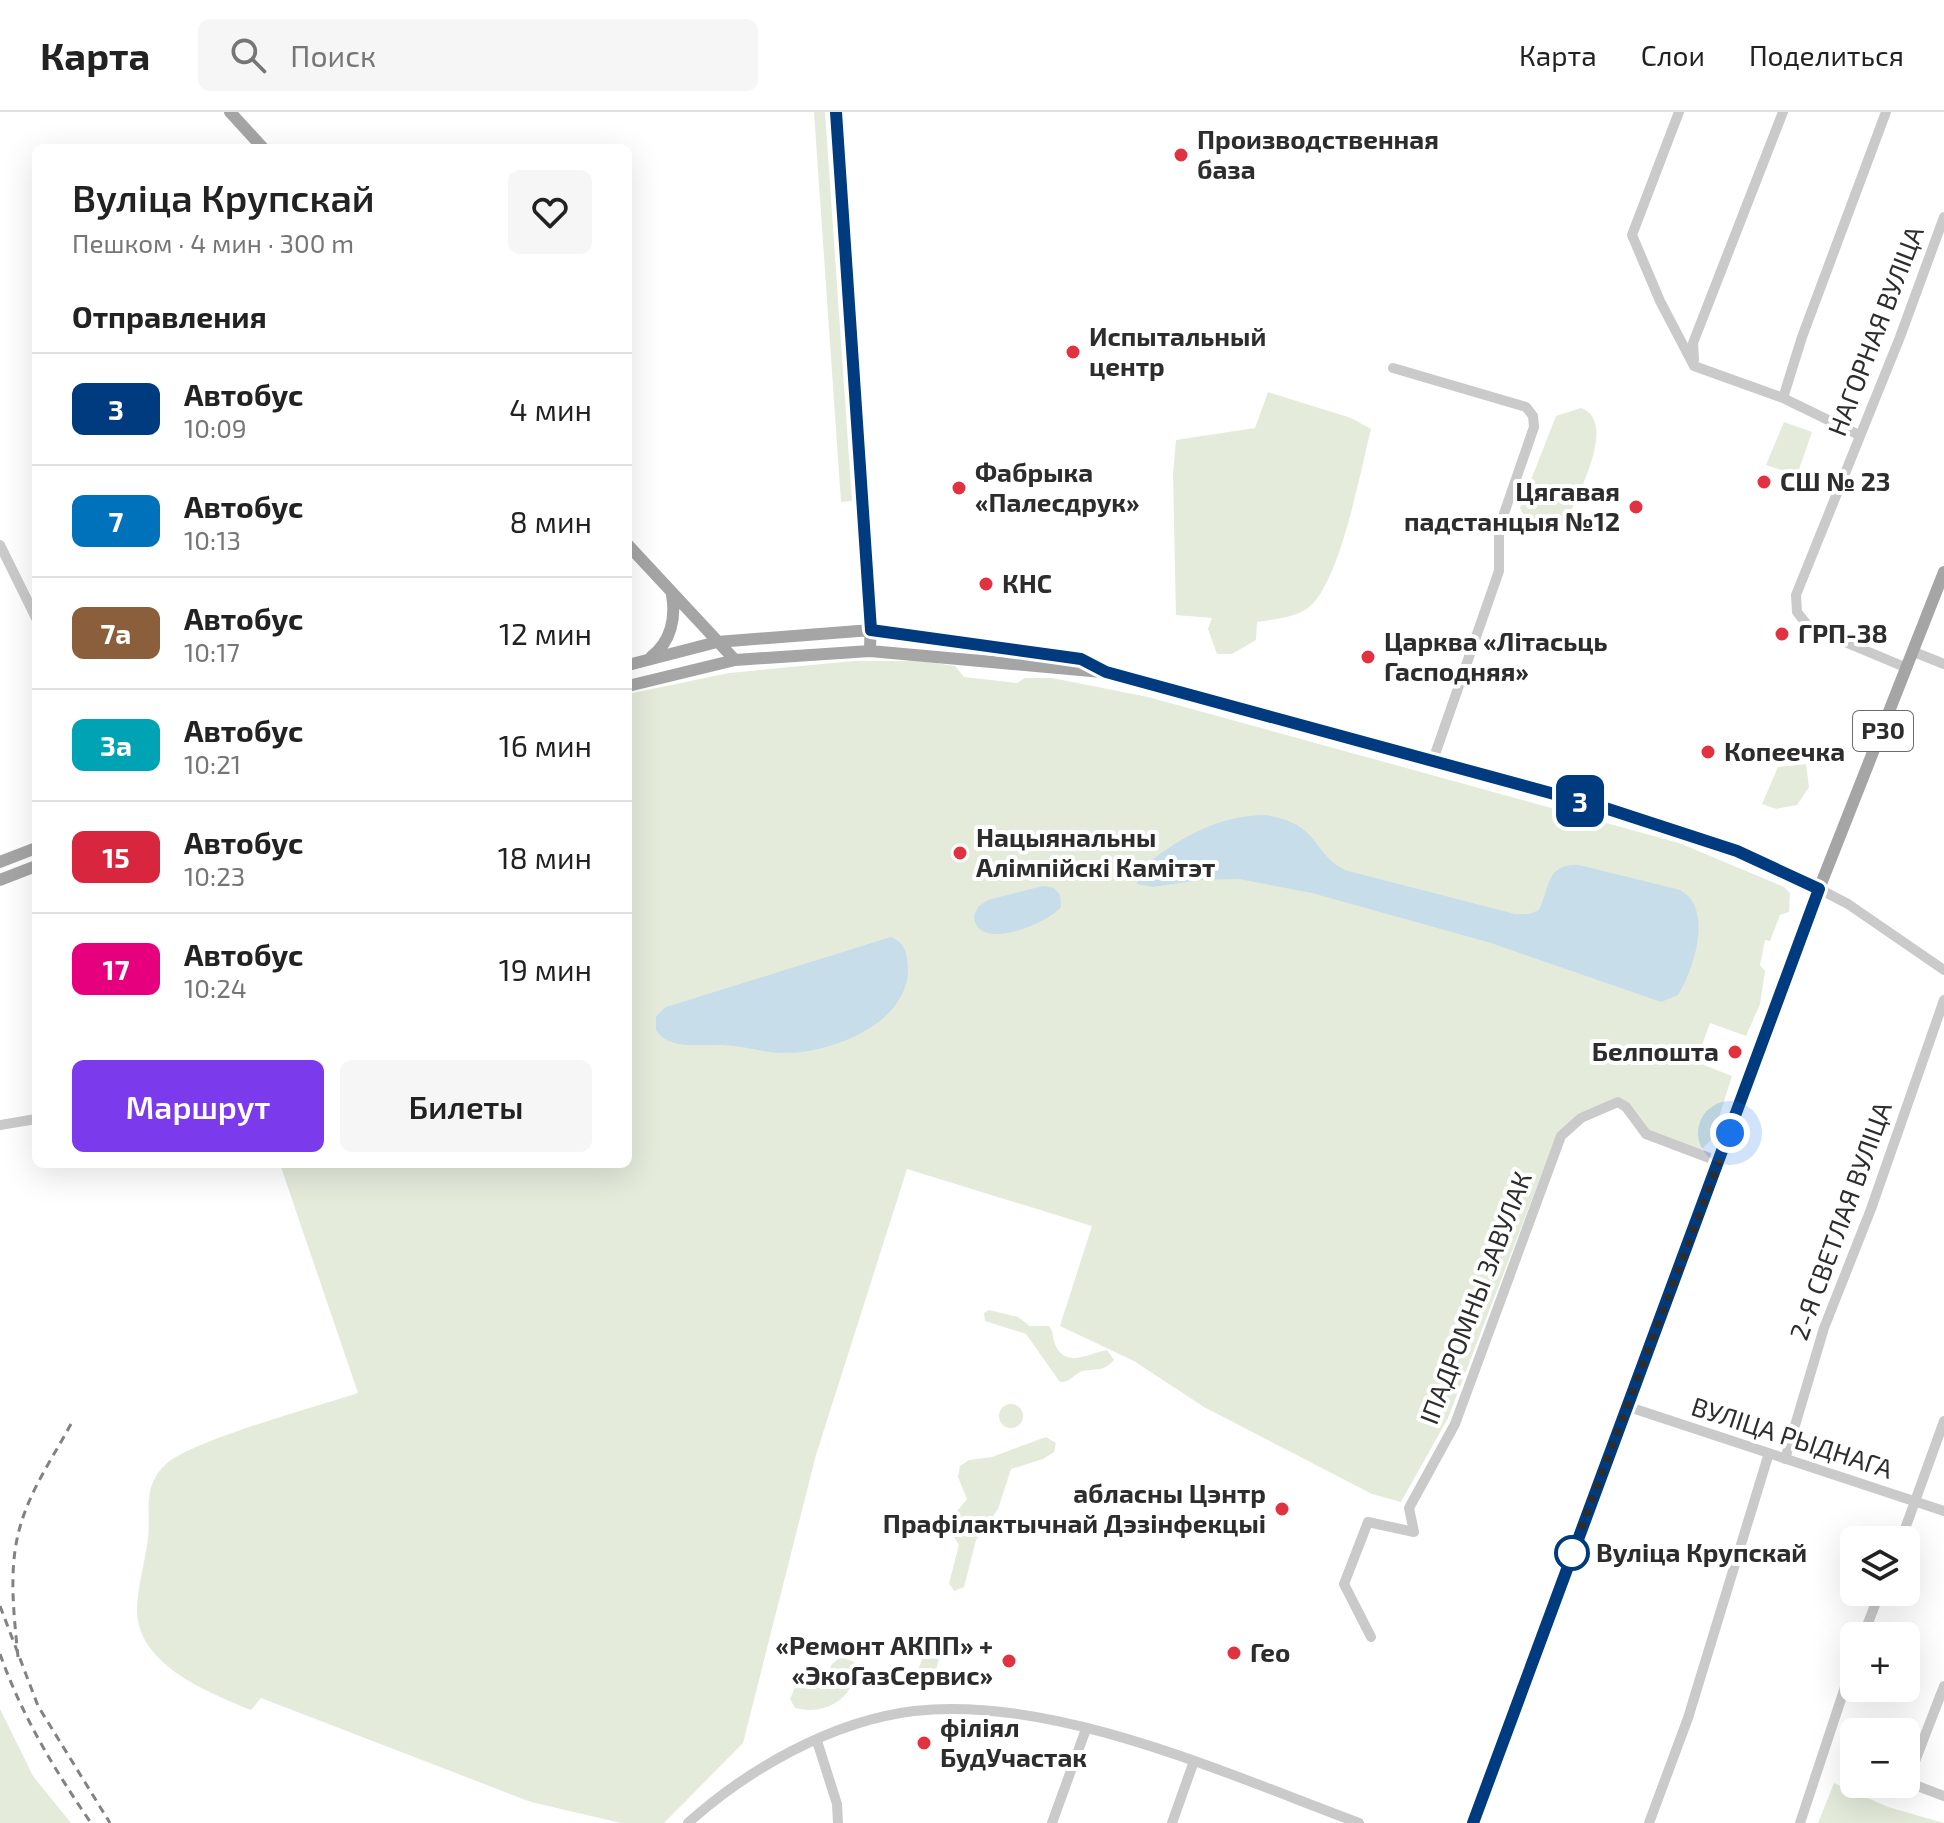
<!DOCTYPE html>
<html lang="ru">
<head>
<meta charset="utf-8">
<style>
	body { margin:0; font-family:"Exo 2",sans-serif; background:#f6f6f6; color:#222; height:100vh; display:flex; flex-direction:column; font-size:30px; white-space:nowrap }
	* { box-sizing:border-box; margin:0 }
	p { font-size:26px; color:#767676 }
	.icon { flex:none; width:44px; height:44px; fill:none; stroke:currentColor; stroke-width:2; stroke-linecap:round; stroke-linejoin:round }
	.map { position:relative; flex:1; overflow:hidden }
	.details { position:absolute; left:32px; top:32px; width:600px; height:1024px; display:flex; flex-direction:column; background:#fff; border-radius:12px; box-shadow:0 8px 32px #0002 }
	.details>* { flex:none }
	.badge { padding:0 16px; border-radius:12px; font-size:28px; line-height:52px }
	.controls { position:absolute; left:1840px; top:1414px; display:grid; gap:16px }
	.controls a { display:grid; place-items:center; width:80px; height:80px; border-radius:12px; background:#fff; box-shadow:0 8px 32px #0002; font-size:40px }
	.you { position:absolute; width:40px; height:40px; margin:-20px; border:6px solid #fff; border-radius:50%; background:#1a73e8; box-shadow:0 0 0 12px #1a73e833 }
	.map>.badge { position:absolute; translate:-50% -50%; box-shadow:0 0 0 4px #fff }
	h2 { padding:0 40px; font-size:30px; line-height:72px }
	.round { display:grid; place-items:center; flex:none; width:84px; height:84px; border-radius:12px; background:#f6f6f6 }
	.summary { display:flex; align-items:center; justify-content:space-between; height:136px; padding:0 40px }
	h1 { font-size:38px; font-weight:600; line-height:60px }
	.button { display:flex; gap:16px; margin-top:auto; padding:16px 40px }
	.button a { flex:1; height:92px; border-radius:12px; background:#7c3aed; color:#fff; font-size:32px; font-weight:600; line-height:92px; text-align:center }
	.button a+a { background:#f6f6f6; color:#222 }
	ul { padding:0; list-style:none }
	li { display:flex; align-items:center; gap:24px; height:112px; padding:0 40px; border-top:2px solid #e0e0e0 }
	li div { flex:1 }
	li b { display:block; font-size:30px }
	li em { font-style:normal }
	li .badge { min-width:88px; font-weight:700; text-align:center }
	header { display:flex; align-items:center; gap:48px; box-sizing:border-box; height:112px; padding:0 40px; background:#fff; border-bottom:2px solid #e0e0e0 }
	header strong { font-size:38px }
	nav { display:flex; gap:44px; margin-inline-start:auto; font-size:28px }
	.search { width:560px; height:72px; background:#f6f6f6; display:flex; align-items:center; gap:20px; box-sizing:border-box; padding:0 28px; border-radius:12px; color:#767676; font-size:30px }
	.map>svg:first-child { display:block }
</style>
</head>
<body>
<header>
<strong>Карта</strong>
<div class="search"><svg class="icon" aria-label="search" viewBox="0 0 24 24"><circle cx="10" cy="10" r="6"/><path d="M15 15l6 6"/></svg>Поиск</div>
<nav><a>Карта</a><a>Слои</a><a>Поделиться</a></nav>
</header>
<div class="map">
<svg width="1944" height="1711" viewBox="0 0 1944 1711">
	<rect width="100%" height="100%" fill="#fff"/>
	<path fill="#e4ebdb" d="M 814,0 L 825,0 L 852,389 L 841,390 Z
		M 1268,280 L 1351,306 L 1371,317 C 1361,356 1339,479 1305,498 C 1291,506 1274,507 1257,510 L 1256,528 L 1232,542 L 1217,542 L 1208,517 L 1212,506 L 1176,503 L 1173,362 L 1176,328 L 1255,316 Z
		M 1581,296 C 1618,309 1578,382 1567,408 L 1560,415 L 1541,419 L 1528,412 L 1520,396 L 1556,304 Z
		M 1784,310 L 1812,320 L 1797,363 L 1766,353 Z
		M 854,549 L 921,549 L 955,554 L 964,565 L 1017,571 L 1025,566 L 1052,566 L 1148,585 L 1679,731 L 1784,775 L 1790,781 L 1789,800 L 1780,803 L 1770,829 L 1765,828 L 1760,853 L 1765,859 L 1760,892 L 1746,924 L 1710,911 L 1696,950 L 1732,964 L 1712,1027 L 1698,1041 L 1651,1026 L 1628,999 L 1610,991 L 1554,1030 L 1448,1306 L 1401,1390 L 1372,1382 L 1204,1295 L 1134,1249 L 1060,1214 L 1092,1114 L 907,1057 L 816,1343 L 743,1631 L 664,1711 L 621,1711 L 531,1690 L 261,1586 L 251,1598 C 210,1581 139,1554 137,1500 C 137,1476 145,1451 148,1427 C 151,1400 142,1375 165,1353 C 189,1329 319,1294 358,1281 L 280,1052 L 628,1052 L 628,582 L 729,561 Z
		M 1806,652 L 1809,675 L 1797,693 L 1776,697 L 1762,692 L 1778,655 Z
		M 989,1198 L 1018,1205 L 1030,1214 L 1049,1214 C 1054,1220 1052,1225 1055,1232 C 1065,1258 1091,1240 1107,1238 L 1114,1248 C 1104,1260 1097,1256 1083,1259 C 1073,1262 1072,1270 1060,1270 L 1026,1222 L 985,1209 L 984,1201 Z
		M999 1304a12 12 0 1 1 24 0a12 12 0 1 1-24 0Z
		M 1046,1325 L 1056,1331 L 1054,1340 L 1043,1347 L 1011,1357 L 998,1397 L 976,1428 L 964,1475 L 954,1479 L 949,1471 L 959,1433 L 950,1419 L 949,1409 L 967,1387 L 958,1365 L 960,1354 L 969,1348 L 992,1345 Z
		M 931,1535 L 941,1538 L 933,1571 L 919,1574 L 915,1566 L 925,1540 Z
		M 841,1545 L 854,1550 L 857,1557 C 852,1587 826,1604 795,1596 L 790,1587 L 795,1575 L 826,1566 L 832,1552 Z
		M 0,1597 L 33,1664 L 71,1711 L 0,1711 Z
		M 1834,1671 L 1888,1695 L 1944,1711 L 1818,1711 Z"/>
	<path fill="#c7ddea" d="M 1266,703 C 1324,713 1310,743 1348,759 L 1515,802 L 1530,802 L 1539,798 C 1550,775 1546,751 1579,753 L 1680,778 C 1714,795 1694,858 1678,883 L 1661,890 L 1491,831 L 1312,781 L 1239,767 L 1199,768 L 1153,775 L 1137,772 L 1138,759 C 1176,728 1216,703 1266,703 Z
		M 1043,774 L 1054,776 L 1060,783 L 1061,795 C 1047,812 975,842 974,803 L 979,794 L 988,788 Z
		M 891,825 C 905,831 907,841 908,855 C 910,911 832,941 785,941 C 765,941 745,934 724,933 C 703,932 669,939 656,918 L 656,904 L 666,895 Z"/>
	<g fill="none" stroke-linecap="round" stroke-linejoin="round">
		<path stroke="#cacaca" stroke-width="10" d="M 1679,0 L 1632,123 L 1660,189 L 1694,254 L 1783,286 L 1859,323
			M 1694,248 L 1693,231 L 1783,0
			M 1393,256 L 1526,295 L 1533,304 L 1534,315 L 1499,416 L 1499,459 L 1433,648
			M 1783,286 L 1802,225 L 1886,0
			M 0,433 L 36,506
			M 1914,540 L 1944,552
			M 1907,556 L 1809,515 L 1797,500 L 1796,483 L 1900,225 L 1944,105
			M 1819,777 L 1848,792 L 1944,858
			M 0,1013 L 36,1007
			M 1626,1294 L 1944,1399
			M 1785,1347 L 1824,1216 L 1871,1097 L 1944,888
			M 1901,1428 L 1944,1309
			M 1863,1524 L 1880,1480
			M 1371,1525 L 1344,1472 L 1368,1410 L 1414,1420 L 1409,1396 L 1455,1312 L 1561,1024 L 1581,1006 L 1618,990 L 1626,995 L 1646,1022 L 1720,1050
			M 1944,1574 L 1907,1670 L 1944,1684
			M 817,1629 L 837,1692 L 838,1711
			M 688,1711 C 748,1657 832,1609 914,1599 C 1055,1583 1229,1663 1359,1711
			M 1052,1711 L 1086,1617
			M 1172,1711 L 1194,1649
			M 1649,1711 L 1688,1606 L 1769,1341
			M 1800,1711 L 1854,1548"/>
		<path stroke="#a5a5a5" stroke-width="12" d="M 230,0 L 263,36
			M 836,0 L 871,497 L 870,539
			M 628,433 L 735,548
			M 651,545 C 671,530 676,506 672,483
			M 628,553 L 717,530 L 871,518 L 1081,547 L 1106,560 L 1602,695 L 1737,739 L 1819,777
			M 628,574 L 735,548 L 870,539 L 1102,560
			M 0,750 L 36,736
			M 0,768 L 36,754
			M 1473,1711 L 1819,777 L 1944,460"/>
		<path stroke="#828282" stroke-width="3" stroke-dasharray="8 6" stroke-linecap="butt" d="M 0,1494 L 38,1594 L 110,1711
			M 0,1542 C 22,1604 54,1657 91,1711
			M 18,1545 C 14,1503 8,1456 20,1415 C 30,1378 54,1344 72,1310"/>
	</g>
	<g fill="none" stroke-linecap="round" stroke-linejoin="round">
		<g stroke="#fff" stroke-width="18">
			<path id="line" d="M 836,0 L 871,518 L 1081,547 L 1106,560 L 1602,695 L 1737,739 L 1819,777 L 1473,1711"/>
		</g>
		<use href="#line" stroke="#003b80" stroke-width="12"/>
		<path stroke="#2d2d2d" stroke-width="8" stroke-dasharray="0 14.4" d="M 1572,1441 L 1730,1021"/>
	</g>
	<g fill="#e23240" stroke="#fff" stroke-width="3">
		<circle cx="1181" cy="43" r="8"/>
		<circle cx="1073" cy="240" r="8"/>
		<circle cx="1764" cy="370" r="8"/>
		<circle cx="959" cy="376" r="8"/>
		<circle cx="1636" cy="395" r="8"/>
		<circle cx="986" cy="472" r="8"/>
		<circle cx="1782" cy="522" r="8"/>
		<circle cx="1368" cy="545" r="8"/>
		<circle cx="1708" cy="640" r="8"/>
		<circle cx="960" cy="741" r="8"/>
		<circle cx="1735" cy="940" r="8"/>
		<circle cx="1282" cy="1397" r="8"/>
		<circle cx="1234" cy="1541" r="8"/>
		<circle cx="1009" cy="1549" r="8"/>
		<circle cx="924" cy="1631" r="8"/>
	</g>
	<circle fill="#fff" stroke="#003b80" stroke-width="4" cx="1572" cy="1441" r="16"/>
	<g text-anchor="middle" stroke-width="8" stroke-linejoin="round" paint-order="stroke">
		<rect fill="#fff" stroke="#6c6c6c" stroke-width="2" x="1853" y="599" width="60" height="40" rx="6"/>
		<g font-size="24" font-weight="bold" fill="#2d2d2d">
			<text x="1883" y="627">Р30</text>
		</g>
		<g font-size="26" font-weight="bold" fill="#2d2d2d" stroke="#fff" text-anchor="start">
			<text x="1197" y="37">Производственная<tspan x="1197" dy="30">база</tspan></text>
			<text x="1089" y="234">Испытальный<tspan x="1089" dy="30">центр</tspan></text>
			<text x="975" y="370">Фабрыка<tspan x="975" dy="30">«Палесдрук»</tspan></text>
			<text x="1780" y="379">СШ № 23</text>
			<text x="1620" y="389" text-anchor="end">Цягавая<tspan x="1620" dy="30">падстанцыя №12</tspan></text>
			<text x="1002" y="481">КНС</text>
			<text x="1798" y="531">ГРП-38</text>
			<text x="1384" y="539">Царква «Літасьць<tspan x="1384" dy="30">Гасподняя»</tspan></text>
			<text x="1724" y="649">Копеечка</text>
			<text x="976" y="735">Нацыянальны<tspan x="976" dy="30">Алімпійскі Камітэт</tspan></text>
			<text x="1719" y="949" text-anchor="end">Белпошта</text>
			<text x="1266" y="1391" text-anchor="end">абласны Цэнтр<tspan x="1266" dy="30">Прафілактычнай Дэзінфекцыі</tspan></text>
			<text x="993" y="1543" text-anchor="end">«Ремонт АКПП» +<tspan x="993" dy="30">«ЭкоГазСервис»</tspan></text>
			<text x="1250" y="1550">Гео</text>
			<text x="940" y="1625">філіял<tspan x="940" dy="30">БудУчастак</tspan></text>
		</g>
		<g font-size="26" fill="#2d2d2d" stroke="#fff">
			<text transform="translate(1876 219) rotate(-69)" y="9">НАГОРНАЯ ВУЛІЦА</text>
			<text transform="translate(1841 1109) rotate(-70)" y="9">2-Я СВЕТЛАЯ ВУЛІЦА</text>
			<text transform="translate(1476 1186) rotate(-69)" y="9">ІПАДРОМНЫ ЗАВУЛАК</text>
			<text transform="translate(1792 1326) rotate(18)" y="9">ВУЛІЦА РЫДНАГА</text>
		</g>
		<g font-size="26" font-weight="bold" fill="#2d2d2d" stroke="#fff" text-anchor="start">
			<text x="1596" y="1450">Вуліца Крупскай</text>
		</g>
	</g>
</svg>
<div class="controls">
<a><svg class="icon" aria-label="layers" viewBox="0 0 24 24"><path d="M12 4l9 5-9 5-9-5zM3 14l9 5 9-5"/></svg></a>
<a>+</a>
<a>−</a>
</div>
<div class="you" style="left:1730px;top:1021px"></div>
<b class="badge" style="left:1580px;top:689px;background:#003b80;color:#fff">3</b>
<section class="details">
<div class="summary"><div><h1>Вуліца Крупскай</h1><p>Пешком · 4 мин · 300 m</p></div><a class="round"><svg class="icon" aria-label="heart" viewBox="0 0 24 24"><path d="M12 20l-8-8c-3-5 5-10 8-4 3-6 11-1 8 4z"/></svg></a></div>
<h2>Отправления</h2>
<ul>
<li><span class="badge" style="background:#003b80;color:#fff">3</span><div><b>Автобус</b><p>10:09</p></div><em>4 мин</em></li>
<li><span class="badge" style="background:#0072bc;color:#fff">7</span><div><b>Автобус</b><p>10:13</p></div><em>8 мин</em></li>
<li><span class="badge" style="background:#8b5e3c;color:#fff">7а</span><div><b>Автобус</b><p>10:17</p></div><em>12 мин</em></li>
<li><span class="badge" style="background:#00a3b4;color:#fff">3а</span><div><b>Автобус</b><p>10:21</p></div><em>16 мин</em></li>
<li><span class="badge" style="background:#d7263d;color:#fff">15</span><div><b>Автобус</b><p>10:23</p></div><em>18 мин</em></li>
<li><span class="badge" style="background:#e6007e;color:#fff">17</span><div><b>Автобус</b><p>10:24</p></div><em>19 мин</em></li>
</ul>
<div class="button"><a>Маршрут</a><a>Билеты</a></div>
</section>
</div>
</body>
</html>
